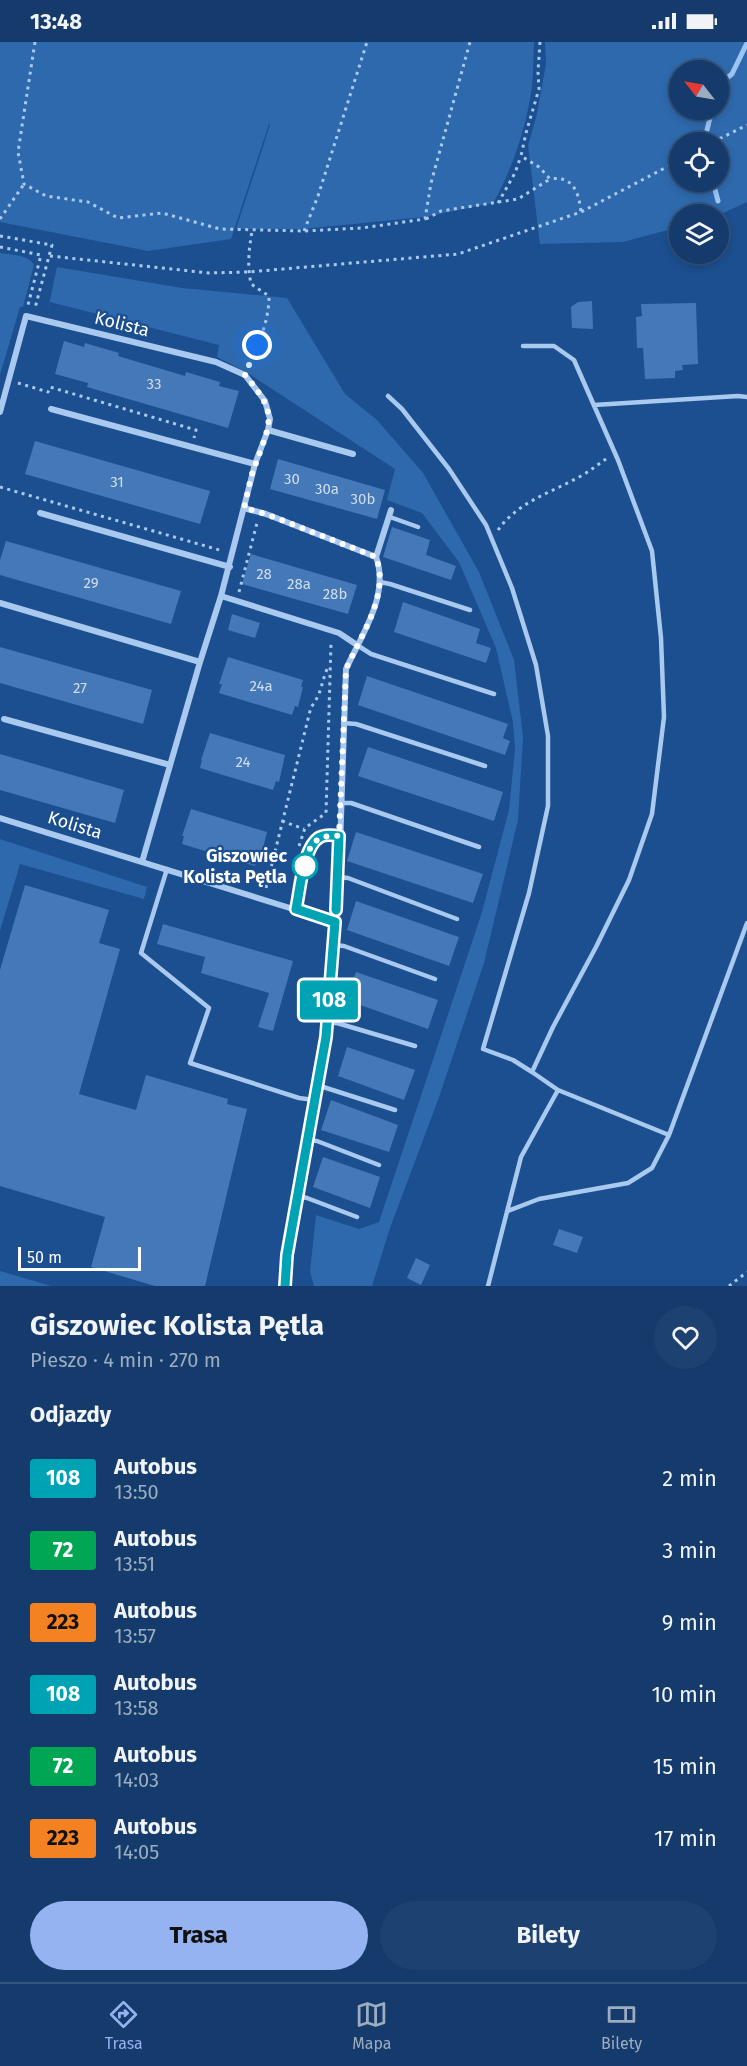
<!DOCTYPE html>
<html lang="pl">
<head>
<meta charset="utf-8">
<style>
	body { margin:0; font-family:"Fira Sans",sans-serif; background:#1d4271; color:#f1f3f6; height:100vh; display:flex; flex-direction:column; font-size:22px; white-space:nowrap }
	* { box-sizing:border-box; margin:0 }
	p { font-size:20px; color:#9dadc1 }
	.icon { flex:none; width:33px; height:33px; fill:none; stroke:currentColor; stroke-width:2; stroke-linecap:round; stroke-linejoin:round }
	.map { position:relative; height:1244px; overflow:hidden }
	.details { display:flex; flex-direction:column; background:#143b6b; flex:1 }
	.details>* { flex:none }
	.badge { padding:0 12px; border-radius:4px; font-size:21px; line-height:39px }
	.needle { width:39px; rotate:301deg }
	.buttons { position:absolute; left:669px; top:18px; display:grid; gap:12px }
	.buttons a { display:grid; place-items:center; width:60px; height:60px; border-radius:50%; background:#143b6b; box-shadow:0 3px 9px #0003,0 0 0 2px #33557e; font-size:30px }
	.scale { position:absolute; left:18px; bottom:15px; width:123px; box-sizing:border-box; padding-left:6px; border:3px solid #fff; border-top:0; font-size:16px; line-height:21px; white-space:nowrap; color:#fff; -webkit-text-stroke:4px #1b4f8f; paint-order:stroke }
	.you { position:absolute; width:30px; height:30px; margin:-15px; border:4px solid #fff; border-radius:50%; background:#1a73e8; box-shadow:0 0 0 9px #1a73e833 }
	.map>.badge { position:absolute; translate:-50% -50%; box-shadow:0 0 0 3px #fff }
	h2 { padding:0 30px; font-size:22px; line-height:54px }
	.round { display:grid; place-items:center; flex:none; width:63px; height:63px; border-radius:32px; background:#1d4271 }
	.summary { display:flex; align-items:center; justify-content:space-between; height:102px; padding:0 30px }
	h1 { font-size:28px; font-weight:700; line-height:45px }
	.primary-button { display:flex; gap:12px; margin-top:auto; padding:12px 30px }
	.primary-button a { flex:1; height:69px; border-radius:36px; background:#95b2f1; color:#111; font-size:24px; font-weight:700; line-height:69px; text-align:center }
	.primary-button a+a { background:#1d4271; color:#f1f3f6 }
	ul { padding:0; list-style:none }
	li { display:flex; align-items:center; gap:18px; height:72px; padding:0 30px }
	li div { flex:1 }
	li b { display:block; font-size:22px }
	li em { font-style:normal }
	li .badge { min-width:66px; font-weight:700; text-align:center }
	.status { display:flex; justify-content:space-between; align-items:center; height:42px; padding:0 30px; background:#143b6b; direction:ltr }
	.status svg { height:16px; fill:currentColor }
	.dock { display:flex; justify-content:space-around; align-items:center; height:84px; border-top:2px solid #33557e; background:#143b6b; font-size:16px; color:#9dadc1 }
	.dock a { display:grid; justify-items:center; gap:3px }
	.dock .on { color:#95b2f1 }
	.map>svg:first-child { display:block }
</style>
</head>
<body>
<div class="status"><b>13:48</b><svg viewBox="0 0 49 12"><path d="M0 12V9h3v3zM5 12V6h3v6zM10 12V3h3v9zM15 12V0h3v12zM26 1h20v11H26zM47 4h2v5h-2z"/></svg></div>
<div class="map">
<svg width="747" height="1244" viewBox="0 0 747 1244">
	<rect width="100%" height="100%" fill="#1b4f8f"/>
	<path fill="#2e69ad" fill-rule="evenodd" d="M 0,0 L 534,0 C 533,17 534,35 531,51 C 525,89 512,128 493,161 L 424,175 L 303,187 L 236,187 L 270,83 L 269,82 L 231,197 L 148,209 L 0,180 Z
		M 545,0 L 747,0 L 747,160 L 719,173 L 680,172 L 679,185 L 623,200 L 540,202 L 528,103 L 536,76 L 546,22 ZM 680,28 L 718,28 L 718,68 L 680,68 ZM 680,100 L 718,100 L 718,140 L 680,140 Z
		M 0,211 C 11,213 28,212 34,223 L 23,265 L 20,265 L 0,333 Z
		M 57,225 L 182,246 L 287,256 L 345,352 L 377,378 L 423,431 L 479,530 L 514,618 L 523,695 L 518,778 L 484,921 L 438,1058 L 390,1186 L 372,1244 L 314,1244 L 310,1229 L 316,1173 L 359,1187 L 379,1180 L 482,870 L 509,768 L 515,707 L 513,680 L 496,606 L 459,520 L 422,471 L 387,458 L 395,427 L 246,330 L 217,315 L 219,303 L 50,260 L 47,272 Z
		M 0,797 L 147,845 L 144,857 L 20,822 L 0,889 Z
		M 0,1229 L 51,1244 L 0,1244 Z"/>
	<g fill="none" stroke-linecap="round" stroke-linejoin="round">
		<path stroke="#9cc4f0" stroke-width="5" d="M 718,43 L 732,32 L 747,1
			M 707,88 L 712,68
			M 718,129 L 722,126 L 721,114
			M 713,140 L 718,159"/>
	</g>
	<path fill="#4478b7" d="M 592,259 L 593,287 L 572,286 L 571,265 L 578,260 Z
		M 696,261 L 698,322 L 682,323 L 683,328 L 675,329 L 675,336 L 645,337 L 643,306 L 637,306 L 636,275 L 642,274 L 641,262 Z
		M 64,299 L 84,305 L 85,301 L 119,311 L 118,314 L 185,334 L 186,330 L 220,340 L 219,344 L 239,349 L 228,386 L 87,345 L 88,341 L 55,332 Z
		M 35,399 L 210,449 L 200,482 L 25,432 Z
		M 278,417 L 385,448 L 377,477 L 270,447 Z
		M 392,485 L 430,498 L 426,513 L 456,524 L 451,538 L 383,515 Z
		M 6,499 L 181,549 L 171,582 L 0,533 L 0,518 Z
		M 251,512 L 357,543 L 348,572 L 242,542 Z
		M 403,560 L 480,587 L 476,601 L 491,606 L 486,621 L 394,590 Z
		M 232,572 L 260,581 L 255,596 L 228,588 Z
		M 0,605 L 152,648 L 143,682 L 0,641 Z
		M 228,615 L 303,638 L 301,645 L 303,645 L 298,665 L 295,664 L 292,673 L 219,651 L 222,642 L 219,642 Z
		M 367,634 L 508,682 L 503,696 L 510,699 L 505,713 L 358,663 Z
		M 210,691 L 285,713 L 279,740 L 276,739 L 273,748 L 200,726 L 202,718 L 201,718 Z
		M 368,705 L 503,750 L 494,779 L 358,734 Z
		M 0,712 L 124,748 L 115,781 L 0,748 Z
		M 191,767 L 267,790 L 260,819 L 257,818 L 255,824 L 182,802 L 184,794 L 182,794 Z
		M 356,790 L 483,832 L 473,861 L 347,819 Z
		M 25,843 L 109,868 L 99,901 L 120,907 L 79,1052 L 136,1068 L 146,1033 L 228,1057 L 227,1062 L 247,1067 L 205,1244 L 155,1244 L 91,1225 L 105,1175 L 0,1144 L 0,928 Z
		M 356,859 L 459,895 L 449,924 L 347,888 Z
		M 163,882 L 293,919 L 273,989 L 258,985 L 269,951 L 201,931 L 205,915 L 157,902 Z
		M 356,930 L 438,958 L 428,987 L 346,958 Z
		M 347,1005 L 415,1028 L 404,1058 L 338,1034 Z
		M 331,1058 L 398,1083 L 389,1110 L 321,1088 Z
		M 323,1115 L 380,1135 L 370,1166 L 313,1145 Z
		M 559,1187 L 583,1195 L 577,1211 L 553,1203 Z
		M 416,1216 L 430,1223 L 421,1243 L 407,1236 Z"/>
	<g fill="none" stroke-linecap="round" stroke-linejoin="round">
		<path stroke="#a9c9ee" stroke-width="3" stroke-dasharray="3 4.5" stroke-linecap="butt" d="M 35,0 L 18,110 L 24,142 L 46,154 L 88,160 L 118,176 L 162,171 L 220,187 L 304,189 L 362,186 L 425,177 L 431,141 L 470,0
			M 540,0 L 538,30 L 539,47 L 526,91 L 521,114 L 539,125 L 550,137 C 574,133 579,152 581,170
			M 713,100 L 747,83
			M 498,161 L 515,131 L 521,114
			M 0,177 L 24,142
			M 426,177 L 441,169 L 518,157 L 550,137
			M 304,189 L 318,154 L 367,0
			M 0,194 L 52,203 L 35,266
			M 0,205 L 41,213 L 28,263
			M 50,214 L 209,231 L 248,230 L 458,212 L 581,170 L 680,118
			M 249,323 C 259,301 269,279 269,254 L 251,242 C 247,223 249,207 252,189
			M 18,341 L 48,350 L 50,345 L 196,388 L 194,396
			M 0,445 L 223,509
			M 498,488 C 518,460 550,451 579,435 C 589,430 597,423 606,417
			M 239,550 L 257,481
			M 282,779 L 304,787
			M 299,804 L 305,786 L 326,771 L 331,601
			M 266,846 L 311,665 C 322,652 321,640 328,625
			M 729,1244 L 747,1230"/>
		<path stroke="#a9c9ee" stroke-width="4.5" d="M 523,304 L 554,304 L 574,318 L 618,418 L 652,509 L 661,596 L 664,675 L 652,772 L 629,838 L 596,905 L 553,985 L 532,1030 L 558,1048 L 669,1093
			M 388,354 L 402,367 L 449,427 L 486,483 L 512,546 L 536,623 L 548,694 L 548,764 L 529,851 L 483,1007 L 513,1018 L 532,1030
			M 594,363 L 738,354 L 747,355
			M 390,475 L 418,485
			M 380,540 L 390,542 L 470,568
			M 357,603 L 371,612 L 494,652
			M 343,681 L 356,682 L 485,724
			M 341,761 L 351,761 L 479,805
			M 167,827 L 141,911 L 209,966 L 190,1021 L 299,1056 L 314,1058
			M 339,835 L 348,836 L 457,877
			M 296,867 C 300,849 303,804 320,795 C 326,792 333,793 339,793
			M 333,903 L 344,904 L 435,937
			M 327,981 L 337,981 L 415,1004
			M 317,1043 L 395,1068
			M 307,1098 L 317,1099 L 379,1123
			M 297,1154 L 307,1156 L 357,1175
			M 508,1169 L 539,1157 L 628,1141 L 652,1126 L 669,1093 L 747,881
			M 488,1244 L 521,1115 L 558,1048"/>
		<path stroke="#a9c9ee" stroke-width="6" d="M 51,367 L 255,422
			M 0,370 L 26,274 L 216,320 L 245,333 L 265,359 L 270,377 L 268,388 L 255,422 L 221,554 L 200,620 L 142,820
			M 268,388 L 353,412
			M 244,466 L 266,472 L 376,515 C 390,553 361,594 346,627 L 339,835 L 327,981 L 287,1213 L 285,1244
			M 40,471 L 230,525
			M 376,515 L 391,468
			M 221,554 L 339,591 L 357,603
			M 0,561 L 200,620
			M 4,677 L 170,723
			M 0,776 L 335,880"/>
	</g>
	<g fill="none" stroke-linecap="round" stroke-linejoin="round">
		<g stroke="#fff" stroke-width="14">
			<path id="line" d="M 285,1244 L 287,1213 L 326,995 L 335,880 L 296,867 C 300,849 303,804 320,795 C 326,792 333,793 339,794 L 336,868"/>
		</g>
		<use href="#line" stroke="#00a3b4" stroke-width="9"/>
		<path stroke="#fff" stroke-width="6" stroke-dasharray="0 10.8" d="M 257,303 L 245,333 C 277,371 272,377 256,421 C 250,435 248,451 244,466 L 266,472 L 376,515 C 390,553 361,593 346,627 L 339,794 C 316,792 308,803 305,824"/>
	</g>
	<circle fill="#fff" stroke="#00a3b4" stroke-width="3" cx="305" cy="824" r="12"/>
	<g text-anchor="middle" stroke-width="4.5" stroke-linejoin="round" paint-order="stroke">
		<g font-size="15" fill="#d0dded">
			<text x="154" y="347">33</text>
			<text x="292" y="442">30</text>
			<text x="117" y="445">31</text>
			<text x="327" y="452">30a</text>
			<text x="363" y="462">30b</text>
			<text x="264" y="537">28</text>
			<text x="91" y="546">29</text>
			<text x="299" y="547">28a</text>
			<text x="335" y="557">28b</text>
			<text x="261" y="649">24a</text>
			<text x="80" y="651">27</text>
			<text x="243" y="725">24</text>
		</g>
		<g font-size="18" fill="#fff" stroke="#1b4f8f">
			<text transform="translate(122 282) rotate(14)" y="6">Kolista</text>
			<text transform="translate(75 783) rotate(17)" y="6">Kolista</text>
		</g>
		<g font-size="18" font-weight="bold" fill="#fff" stroke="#1b4f8f" text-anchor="end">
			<text x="287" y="820">Giszowiec<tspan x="287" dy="21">Kolista Pętla</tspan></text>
		</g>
	</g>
</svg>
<div class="buttons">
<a><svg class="needle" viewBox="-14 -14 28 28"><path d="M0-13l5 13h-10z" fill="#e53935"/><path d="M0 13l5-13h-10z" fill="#9dadc1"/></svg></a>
<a><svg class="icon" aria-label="locate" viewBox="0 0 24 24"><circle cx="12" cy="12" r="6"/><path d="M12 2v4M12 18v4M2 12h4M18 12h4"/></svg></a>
<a><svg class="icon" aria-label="layers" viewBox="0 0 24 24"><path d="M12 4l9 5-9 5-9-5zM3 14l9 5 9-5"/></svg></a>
</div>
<div class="scale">50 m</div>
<div class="you" style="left:257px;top:303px"></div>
<b class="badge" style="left:329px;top:958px;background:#00a3b4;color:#fff">108</b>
</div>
<section class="details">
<div class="summary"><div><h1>Giszowiec Kolista Pętla</h1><p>Pieszo · 4 min · 270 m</p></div><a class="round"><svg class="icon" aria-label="heart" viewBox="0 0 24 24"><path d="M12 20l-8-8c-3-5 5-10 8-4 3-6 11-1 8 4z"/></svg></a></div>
<h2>Odjazdy</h2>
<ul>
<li><span class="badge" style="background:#00a3b4;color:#fff">108</span><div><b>Autobus</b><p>13:50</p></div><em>2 min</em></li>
<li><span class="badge" style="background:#00a651;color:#fff">72</span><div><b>Autobus</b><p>13:51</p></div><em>3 min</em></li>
<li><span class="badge" style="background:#f58220;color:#111">223</span><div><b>Autobus</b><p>13:57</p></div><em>9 min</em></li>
<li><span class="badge" style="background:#00a3b4;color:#fff">108</span><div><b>Autobus</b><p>13:58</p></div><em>10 min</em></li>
<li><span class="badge" style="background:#00a651;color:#fff">72</span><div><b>Autobus</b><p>14:03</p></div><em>15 min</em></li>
<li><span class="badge" style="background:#f58220;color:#111">223</span><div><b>Autobus</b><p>14:05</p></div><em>17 min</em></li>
</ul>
<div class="primary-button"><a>Trasa</a><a>Bilety</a></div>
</section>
<nav class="dock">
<a class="on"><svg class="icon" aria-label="directions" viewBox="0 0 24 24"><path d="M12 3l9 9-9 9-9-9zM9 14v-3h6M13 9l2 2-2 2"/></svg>Trasa</a>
<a><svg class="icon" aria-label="map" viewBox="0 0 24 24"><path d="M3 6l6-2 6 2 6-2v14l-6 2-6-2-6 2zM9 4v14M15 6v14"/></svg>Mapa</a>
<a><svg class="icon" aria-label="tickets" viewBox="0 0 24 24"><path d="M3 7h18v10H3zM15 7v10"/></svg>Bilety</a>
</nav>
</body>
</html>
